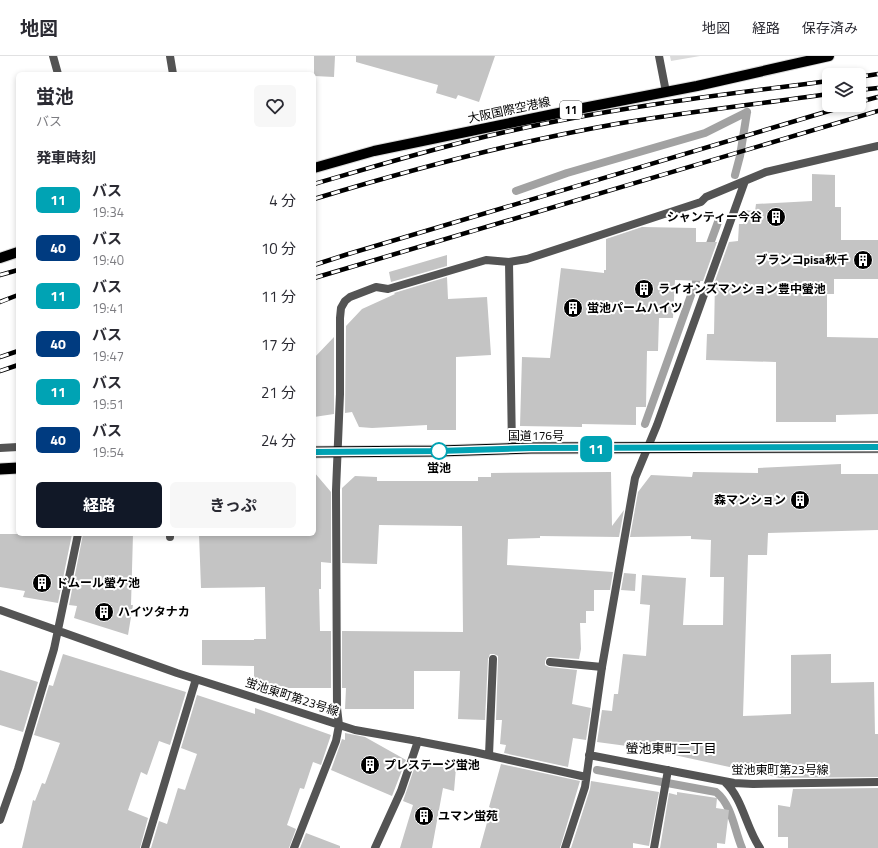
<!DOCTYPE html>
<html lang="ja">
<head>
<meta charset="utf-8">
<style>
	body { margin:0; font-family:"Titillium Web","Noto Sans JP",sans-serif; background:#f7f7f7; color:#2b2b33; height:100vh; display:flex; flex-direction:column; font-size:15px; white-space:nowrap }
	* { box-sizing:border-box; margin:0 }
	p { font-size:13px; color:#7c7c81 }
	.icon { flex:none; width:22px; height:22px; fill:none; stroke:currentColor; stroke-width:2; stroke-linecap:round; stroke-linejoin:round }
	.map { position:relative; flex:1; overflow:hidden }
	.panel { position:absolute; left:16px; top:16px; width:300px; height:464px; display:flex; flex-direction:column; background:#fff; border-radius:6px; box-shadow:0 2px 6px #0003 }
	.panel>* { flex:none }
	.badge { padding:0 8px; border-radius:6px; font-size:14px; line-height:26px }
	.buttons { position:absolute; left:822px; top:12px; display:grid; gap:8px }
	.buttons a { display:grid; place-items:center; width:44px; height:44px; border-radius:6px; background:#fff; box-shadow:0 2px 6px #0003; font-size:20px }
	.map>.badge { position:absolute; translate:-50% -50%; box-shadow:0 0 0 2px #fff }
	h2 { padding:0 20px; font-size:15px; line-height:36px }
	.round { display:grid; place-items:center; flex:none; width:42px; height:42px; border-radius:6px; background:#f7f7f7 }
	.headline { display:flex; align-items:center; justify-content:space-between; height:68px; padding:0 20px }
	h1 { font-size:19px; font-weight:700; line-height:30px }
	.cta { display:flex; gap:8px; margin-top:auto; padding:8px 20px }
	.cta a { flex:1; height:46px; border-radius:6px; background:#111827; color:#fff; font-size:16px; font-weight:700; line-height:46px; text-align:center }
	.cta a+a { background:#f7f7f7; color:#2b2b33 }
	ul { padding:0; list-style:none }
	li { display:flex; align-items:center; gap:12px; height:48px; padding:0 20px }
	li div { flex:1 }
	li b { display:block; font-size:15px }
	li em { font-style:normal }
	li .badge { min-width:44px; font-weight:700; text-align:center }
	header { display:flex; align-items:center; gap:24px; box-sizing:border-box; height:56px; padding:0 20px; background:#fff; border-bottom:1px solid #e1e1e2 }
	header strong { font-size:19px }
	nav { display:flex; gap:22px; margin-inline-start:auto; font-size:14px }
	.map>svg:first-child { display:block }
</style>
</head>
<body>
<header>
<strong>地図</strong>
<nav><a>地図</a><a>経路</a><a>保存済み</a></nav>
</header>
<div class="map">
<svg width="878" height="792" viewBox="0 0 878 792">
	<rect width="100%" height="100%" fill="#fff"/>
	<path fill="#dbdbdb" d="M 670,0 L 700,0 L 671,5 Z"/>
	<g fill="none" stroke-linecap="round" stroke-linejoin="round">
		<path stroke="#a2a2a2" stroke-width="8" d="M 735,119 L 740,100 L 747,56
			M 516,135 L 567,117 L 705,77 L 747,56
			M 707,196 L 718,166
			M 645,368 L 700,214
			M 597,714 L 716,736 C 732,749 734,773 742,792"/>
	</g>
	<path fill="#c4c4c4" d="M 314,0 L 335,0 L 334,21 L 314,20 Z
		M 356,0 L 495,0 L 479,46 L 458,39 L 456,43 L 436,37 L 438,29 L 356,6 Z
		M 812,118 L 835,119 L 835,151 L 841,151 L 841,184 L 878,184 L 878,223 L 834,223 L 834,238 L 827,238 L 827,281 L 878,282 L 878,358 L 836,359 L 836,366 L 776,366 L 776,306 L 706,304 L 707,278 L 714,278 L 715,225 L 729,186 L 738,185 L 739,168 L 743,168 L 744,154 L 755,155 L 756,148 L 812,145 Z
		M 642,171 L 696,172 L 696,186 L 717,186 L 703,225 L 675,224 L 673,262 L 659,262 L 658,295 L 647,295 L 646,351 L 636,351 L 636,369 L 582,368 L 582,371 L 520,370 L 522,301 L 550,302 L 561,212 L 604,217 L 604,214 L 606,214 L 606,183 Z
		M 447,199 L 447,210 L 391,226 L 389,216 Z
		M 447,221 L 448,243 L 487,241 L 491,299 L 456,301 L 456,374 L 427,374 L 427,369 L 372,372 L 359,371 L 352,356 L 345,357 L 346,270 L 362,253 L 395,238 L 394,237 Z
		M 334,281 L 334,358 L 314,361 L 314,302 Z
		M 841,408 L 841,418 L 878,418 L 878,474 L 768,477 L 767,499 L 748,499 L 743,660 L 791,658 L 791,599 L 831,598 L 831,627 L 874,626 L 875,678 L 878,678 L 878,721 L 780,722 L 642,692 L 597,686 L 602,654 L 612,655 L 614,638 L 618,638 L 623,598 L 646,600 L 650,549 L 640,548 L 642,519 L 686,522 L 683,569 L 723,569 L 724,521 L 710,521 L 711,484 L 691,483 L 691,480 L 630,481 L 638,436 L 651,419 L 692,421 L 693,416 L 758,417 L 758,412 Z
		M 314,416 L 331,436 L 331,507 L 321,506 L 321,533 L 319,533 L 320,575 L 331,575 L 331,632 L 254,632 L 254,610 L 202,609 L 202,584 L 254,584 L 254,583 L 266,583 L 265,531 L 201,532 L 199,478 L 314,478 Z
		M 611,416 L 612,470 L 624,454 L 619,481 L 540,480 L 540,482 L 508,483 L 507,509 L 613,516 L 610,534 L 594,534 L 594,555 L 586,555 L 586,567 L 580,567 L 581,593 L 579,603 L 550,601 L 547,601 L 545,605 L 545,609 L 549,611 L 577,614 L 572,648 L 591,652 L 586,684 L 573,682 L 568,711 L 504,697 L 506,689 L 500,688 L 502,664 L 496,664 L 498,603 L 498,600 L 494,598 L 490,598 L 488,603 L 485,664 L 458,663 L 460,615 L 414,615 L 414,653 L 345,653 L 346,632 L 342,632 L 342,575 L 463,576 L 462,470 L 379,469 L 377,508 L 342,507 L 342,432 L 355,420 L 377,421 L 377,425 L 478,425 L 478,421 L 491,421 L 491,417 Z
		M 0,478 L 72,478 L 58,547 L 23,541 L 25,535 L 0,531 Z
		M 83,478 L 133,478 L 131,549 L 133,549 L 128,579 L 74,562 L 77,550 L 69,549 Z
		M 624,517 L 636,518 L 635,535 L 621,534 Z
		M 63,598 L 186,636 L 170,689 L 159,685 L 147,719 L 141,716 L 128,754 L 148,762 L 140,792 L 22,792 L 33,744 L 35,745 L 42,727 L 45,728 L 60,687 L 34,679 L 49,629 L 53,630 Z
		M 0,614 L 38,626 L 23,676 L 0,669 Z
		M 197,639 L 255,658 L 255,652 L 331,679 L 321,709 L 313,706 L 304,733 L 300,732 L 287,769 L 296,773 L 289,792 L 151,792 L 159,765 L 167,768 L 178,732 L 185,734 L 197,698 L 181,692 Z
		M 345,677 L 365,681 L 406,704 L 392,740 L 331,714 L 342,683 L 345,684 Z
		M 428,705 L 456,712 L 454,735 L 443,732 L 432,792 L 400,792 L 413,749 L 403,745 L 415,710 L 425,715 Z
		M 501,708 L 580,725 L 560,792 L 480,792 L 491,752 L 489,751 Z
		M 591,725 L 659,736 L 649,790 L 633,787 L 633,792 L 571,792 L 590,733 Z
		M 878,732 L 878,792 L 788,792 L 788,781 L 778,781 L 778,749 L 790,751 L 793,733 Z
		M 677,736 L 717,742 L 716,752 L 729,754 L 725,788 L 717,787 L 717,792 L 660,792 L 669,737 L 677,739 Z
		M 306,777 L 340,790 L 340,792 L 300,792 Z"/>
	<g fill="none" stroke-linecap="round" stroke-linejoin="round">
		<g stroke="#dbdbdb" stroke-width="12">
			<path id="primary" d="M 314,112 L 374,95 L 583,52 L 697,30 L 829,0
				M 0,202 L 18,196"/>
		</g>
		<g stroke="#dbdbdb" stroke-width="13">
			<path id="trunk" d="M 314,396 L 439,395 L 531,392 L 878,391
				M 0,413 L 18,412"/>
		</g>
		<path stroke="#545454" stroke-width="8" d="M 170,0 L 173,18
			M 0,392 L 18,391
			M 170,481 L 170,478
			M 550,606 L 602,611
			M 375,792 L 401,735 L 418,685"/>
		<path stroke="#545454" stroke-width="8" d="M 53,0 L 58,18
			M 659,0 L 666,36
			M 509,206 L 512,393
			M 0,554 L 177,617 L 355,674 L 412,684 L 474,696 L 586,721
			M 489,699 L 493,603
			M 589,699 L 734,727 L 753,728 L 878,726
			M 725,726 C 743,743 746,772 760,792
			M 0,764 L 18,713 L 54,593 L 78,478
			M 145,792 L 196,623
			M 294,792 L 336,685 L 339,669 L 337,652 L 336,434 L 340,338 L 340,262 L 341,252 L 345,245 L 350,241 L 376,231 L 388,233 L 486,204 L 509,206 L 527,203 L 701,146 L 706,141 L 766,116 L 878,90
			M 565,792 L 585,731 L 602,611 L 635,422 L 657,369 L 745,125
			M 654,792 L 668,714"/>
		<use href="#primary" stroke="#000" stroke-width="10"/>
		<use href="#trunk" stroke="#000" stroke-width="11"/>
		<g stroke="#000" stroke-width="4.5">
			<path id="rail" d="M 859,21 L 878,18
				M 859,34 L 878,32
				M 859,46 L 878,41
				M 314,128 C 376,110 438,91 501,77 C 609,52 719,39 829,25
				M 314,143 C 413,113 514,86 616,68 C 687,56 758,48 829,38
				M 314,209 L 345,199 L 849,49
				M 0,219 L 18,214
				M 314,222 L 878,55
				M 0,246 L 18,239
				M 0,301 L 18,295
				M 0,315 L 18,309"/>
		</g>
		<use href="#rail" stroke="#fff" stroke-width="3" stroke-dasharray="9" stroke-linecap="butt"/>
	</g>
	<g fill="none" stroke-linecap="round" stroke-linejoin="round">
		<g stroke="#fff" stroke-width="9">
			<path id="line" d="M 314,396 L 438,395 L 531,392 L 878,391"/>
		</g>
		<use href="#line" stroke="#00a3b4" stroke-width="6"/>
	</g>
	<defs>
		<g id="building-disc" transform="scale(1)"><circle r="9.5" fill="#000" stroke="#fff"/><path d="M-4-6H4V6H1V3H-1V6H-4ZM-2.5-4.3h1.7v1.8h-1.7ZM.8-4.3h1.7v1.8H.8ZM-2.5-1h1.7V.8h-1.7ZM.8-1h1.7V.8H.8Z" fill="#fff"/></g>
	</defs>
	<g fill-rule="evenodd">
		<use href="#building-disc" x="776" y="161"/>
		<use href="#building-disc" x="863" y="204"/>
		<use href="#building-disc" x="644" y="233"/>
		<use href="#building-disc" x="573" y="252"/>
		<use href="#building-disc" x="800" y="444"/>
		<use href="#building-disc" x="42" y="527"/>
		<use href="#building-disc" x="104" y="556"/>
		<use href="#building-disc" x="370" y="709"/>
		<use href="#building-disc" x="424" y="760"/>
	</g>
	<circle fill="#fff" stroke="#00a3b4" stroke-width="2" cx="439" cy="395" r="8"/>
	<g text-anchor="middle" stroke-width="4" stroke-linejoin="round" paint-order="stroke">
		<rect fill="#fff" stroke="#4c4c4c" stroke-width="1" x="560" y="45" width="22" height="18" rx="3"/>
		<g font-size="11" font-weight="bold" fill="#000">
			<text x="571" y="58">11</text>
		</g>
		<g font-size="12" fill="#000" stroke="#fff">
			<text transform="translate(509 54) rotate(-12)" y="4">大阪国際空港線</text>
			<text x="536" y="384">国道176号</text>
			<text transform="translate(292 641) rotate(18)" y="4">蛍池東町第23号線</text>
			<text x="780" y="718">蛍池東町第23号線</text>
		</g>
		<g font-size="12" font-weight="bold" fill="#000" stroke="#fff" text-anchor="start">
			<text x="762" y="165" text-anchor="end">シャンティー今谷</text>
			<text x="849" y="208" text-anchor="end">ブランコpisa秋千</text>
			<text x="658" y="237">ライオンズマンション豊中螢池</text>
			<text x="587" y="256">蛍池パームハイツ</text>
			<text x="786" y="448" text-anchor="end">森マンション</text>
			<text x="56" y="531">ドムール螢ケ池</text>
			<text x="118" y="560">ハイツタナカ</text>
			<text x="384" y="713">プレステージ蛍池</text>
			<text x="438" y="764">ユマン蛍苑</text>
		</g>
		<g font-size="12" font-weight="bold" fill="#000" stroke="#fff">
			<text x="439" y="416">蛍池</text>
		</g>
		<g font-size="13" fill="#000" stroke="#fff">
			<text x="671" y="697">螢池東町二丁目</text>
		</g>
	</g>
</svg>
<div class="buttons">
<a><svg class="icon" aria-label="layers" viewBox="0 0 24 24"><path d="M12 4l9 5-9 5-9-5zM3 14l9 5 9-5"/></svg></a>
</div>
<b class="badge" style="left:596px;top:393px;background:#00a3b4;color:#fff">11</b>
<section class="panel">
<div class="headline"><div><h1>蛍池</h1><p>バス</p></div><a class="round"><svg class="icon" aria-label="heart" viewBox="0 0 24 24"><path d="M12 20l-8-8c-3-5 5-10 8-4 3-6 11-1 8 4z"/></svg></a></div>
<h2>発車時刻</h2>
<ul>
<li><span class="badge" style="background:#00a3b4;color:#fff">11</span><div><b>バス</b><p>19:34</p></div><em>4 分</em></li>
<li><span class="badge" style="background:#003b80;color:#fff">40</span><div><b>バス</b><p>19:40</p></div><em>10 分</em></li>
<li><span class="badge" style="background:#00a3b4;color:#fff">11</span><div><b>バス</b><p>19:41</p></div><em>11 分</em></li>
<li><span class="badge" style="background:#003b80;color:#fff">40</span><div><b>バス</b><p>19:47</p></div><em>17 分</em></li>
<li><span class="badge" style="background:#00a3b4;color:#fff">11</span><div><b>バス</b><p>19:51</p></div><em>21 分</em></li>
<li><span class="badge" style="background:#003b80;color:#fff">40</span><div><b>バス</b><p>19:54</p></div><em>24 分</em></li>
</ul>
<div class="cta"><a>経路</a><a>きっぷ</a></div>
</section>
</div>
</body>
</html>
